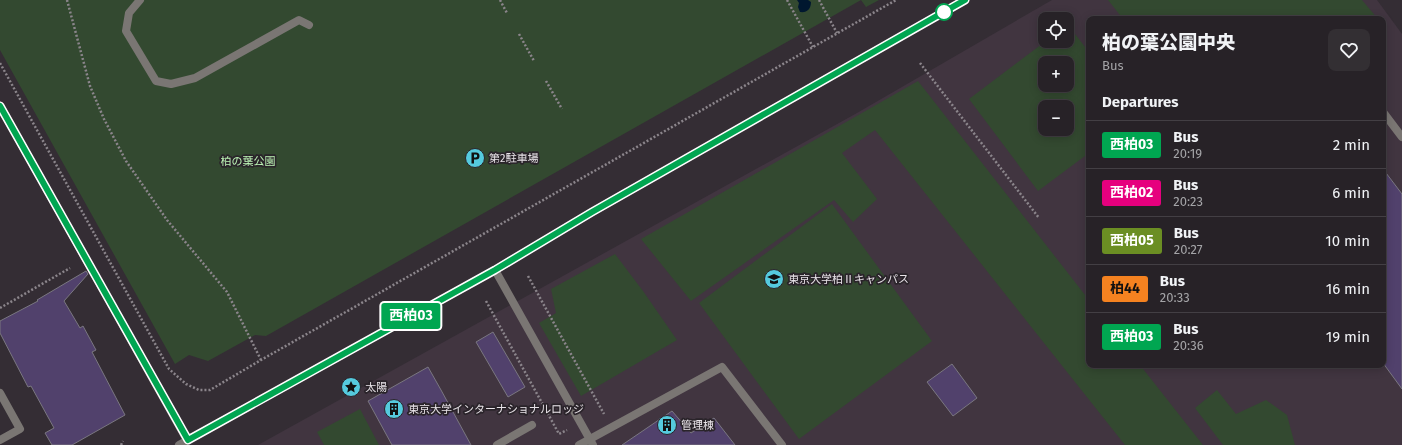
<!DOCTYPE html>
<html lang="en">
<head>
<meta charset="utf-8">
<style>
	body { margin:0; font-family:"Fira Sans","Noto Sans JP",sans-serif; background:#332f33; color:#f1f3f6; height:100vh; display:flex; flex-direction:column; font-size:15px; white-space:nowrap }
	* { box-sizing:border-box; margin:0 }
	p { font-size:13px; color:#a4a4a7 }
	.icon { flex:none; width:22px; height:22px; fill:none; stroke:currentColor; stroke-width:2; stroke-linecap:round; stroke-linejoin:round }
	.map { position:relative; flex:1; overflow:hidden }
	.sheet { position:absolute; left:1086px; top:16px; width:300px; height:352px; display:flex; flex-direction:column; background:#272227; border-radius:8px; box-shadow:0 2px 10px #0003,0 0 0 1px #433f44 }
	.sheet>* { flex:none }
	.badge { padding:0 8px; border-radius:3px; font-size:14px; line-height:26px }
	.fabs { position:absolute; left:1038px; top:12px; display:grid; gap:8px }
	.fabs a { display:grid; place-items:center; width:36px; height:36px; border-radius:8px; background:#272227; box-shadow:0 2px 10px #0003,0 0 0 1px #433f44; font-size:20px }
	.map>.badge { position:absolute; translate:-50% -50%; box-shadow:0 0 0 2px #fff }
	h2 { padding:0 16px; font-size:15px; line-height:36px }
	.round { display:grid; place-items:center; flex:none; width:42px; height:42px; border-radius:8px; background:#332f33 }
	.overview { display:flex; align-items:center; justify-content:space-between; height:68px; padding:0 16px }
	h1 { font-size:19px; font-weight:800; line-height:30px }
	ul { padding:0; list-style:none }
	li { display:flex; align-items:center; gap:12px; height:48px; padding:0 16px; border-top:1px solid #433f44 }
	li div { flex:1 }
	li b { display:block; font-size:15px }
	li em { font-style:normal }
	li .badge { min-width:44px; font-weight:700; text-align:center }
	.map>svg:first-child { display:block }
</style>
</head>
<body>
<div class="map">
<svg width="1402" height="445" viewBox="0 0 1402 445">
	<rect width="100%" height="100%" fill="#342d34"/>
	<path fill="#413540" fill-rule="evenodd" d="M 1052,0 L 1377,0 L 1402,34 L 1402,445 L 258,445 L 857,113 ZM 1045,19 L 1067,19 L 1067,41 L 1045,41 ZM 1089,19 L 1383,19 L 1383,365 L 1089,365 ZM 1045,63 L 1067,63 L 1067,85 L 1045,85 ZM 1045,107 L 1067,107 L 1067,129 L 1045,129 Z"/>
	<path fill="#334930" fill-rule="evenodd" d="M 0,0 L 879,0 L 866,7 L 861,0 L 266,336 L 255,335 L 208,361 L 189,355 L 175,364 L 0,50 Z
		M 1108,0 L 1362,0 L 1378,19 L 1123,19 Z
		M 1068,25 L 1089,52 L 1089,153 L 1038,191 L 969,99 L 1046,41 L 1067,41 L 1067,26 ZM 1045,63 L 1067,63 L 1067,85 L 1045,85 ZM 1045,107 L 1067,107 L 1067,129 L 1045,129 Z
		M 918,81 L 1089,300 L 1089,365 L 1140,365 L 1203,445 L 1125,445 L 875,130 L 842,153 L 877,199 L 853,222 L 834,200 L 691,301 L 641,239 Z
		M 832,204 L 932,341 L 799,439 L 699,303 Z
		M 615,254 L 643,291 L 677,340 L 581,396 L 539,323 L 556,313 L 551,289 Z
		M 1217,390 L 1236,414 L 1266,400 L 1287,415 L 1295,445 L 1223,445 L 1195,408 Z
		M 360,409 L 379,445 L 324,445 L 317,432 Z"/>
	<path fill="#00172f" d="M 797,0 L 808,0 L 811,2 C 811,9 807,13 800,12 L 798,7 L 799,3 Z"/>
	<path fill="#51416c" stroke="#7a7780" d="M 1383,169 L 1402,194 L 1402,389 L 1383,363 Z
		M 86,271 L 88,274 L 64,301 L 80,328 L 83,326 L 96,350 L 92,352 L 125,415 L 72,445 L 52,445 L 45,433 L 54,428 L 31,386 L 28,387 L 0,333 L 0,321 L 38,301 L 37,300 Z
		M 493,332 L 525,387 L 508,397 L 476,342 Z
		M 952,364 L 977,398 L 953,416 L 927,382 Z
		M 428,367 L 441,390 L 471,445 L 392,445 L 368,401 Z
		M 672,411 L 691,433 L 714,418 L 735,445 L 622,445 Z"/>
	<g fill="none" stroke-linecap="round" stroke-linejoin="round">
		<path stroke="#8b858b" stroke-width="2.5" stroke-dasharray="2 2" stroke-linecap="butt" d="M 67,0 L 90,86 L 104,119 L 126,161 L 167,220 L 227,292 L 261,360
			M 500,0 L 507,13
			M 787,0 L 813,47
			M 819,0 L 837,33
			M 519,34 L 534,61
			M 0,63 L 169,369 L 186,384 L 199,390 L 210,390 L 261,360 L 896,0
			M 920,63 L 1039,218
			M 546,81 L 562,109
			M 528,276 L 604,414
			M 486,301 L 559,434 L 567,430
			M 0,308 L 70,268
			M 121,445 L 123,441"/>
		<path stroke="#7a7673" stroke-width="8" d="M 140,0 L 129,13 L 126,31 L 156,81 L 171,84 L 195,78 L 299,20 L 309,25
			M 1383,112 L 1402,137
			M 495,270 L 593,445
			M 497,445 L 532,425
			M 579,445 L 722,367 L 782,445"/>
		<path stroke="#7a7673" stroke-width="8" d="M 0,393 L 20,429 L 0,440"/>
		<path stroke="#7a7673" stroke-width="8" d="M 0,106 L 187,440
			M 179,445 L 495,270 L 592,212 L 965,0"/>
	</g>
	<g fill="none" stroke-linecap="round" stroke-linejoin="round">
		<g stroke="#fff" stroke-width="9">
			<path id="line" d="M 0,106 L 188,440 L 495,270 L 592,212 L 965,0"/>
		</g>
		<use href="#line" stroke="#00a651" stroke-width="6"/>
	</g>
	<defs>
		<g id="parking-disc" transform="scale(1)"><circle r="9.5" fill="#55cade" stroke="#2a242a"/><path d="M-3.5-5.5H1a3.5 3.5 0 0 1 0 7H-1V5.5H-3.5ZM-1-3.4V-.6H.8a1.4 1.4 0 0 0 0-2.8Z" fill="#111"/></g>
		<g id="university-disc" transform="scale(1)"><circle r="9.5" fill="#55cade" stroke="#2a242a"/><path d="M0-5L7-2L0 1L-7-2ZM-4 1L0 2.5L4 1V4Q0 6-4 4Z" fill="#111"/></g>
		<g id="sight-disc" transform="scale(1)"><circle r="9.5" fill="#55cade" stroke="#2a242a"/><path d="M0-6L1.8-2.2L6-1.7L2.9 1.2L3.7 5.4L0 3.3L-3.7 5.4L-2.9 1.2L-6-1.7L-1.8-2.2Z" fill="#111"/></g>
		<g id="building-disc" transform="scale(1)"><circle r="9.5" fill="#55cade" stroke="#2a242a"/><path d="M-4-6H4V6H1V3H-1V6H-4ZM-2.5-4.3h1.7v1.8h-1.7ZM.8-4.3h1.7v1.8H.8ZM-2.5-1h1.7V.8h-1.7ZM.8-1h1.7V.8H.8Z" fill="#111"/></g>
	</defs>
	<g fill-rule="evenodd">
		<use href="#parking-disc" x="475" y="158"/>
		<use href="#university-disc" x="774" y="279"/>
		<use href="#sight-disc" x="351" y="387"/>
		<use href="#building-disc" x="394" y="409"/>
		<use href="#building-disc" x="667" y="425"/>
	</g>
	<circle fill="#fff" stroke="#00a651" stroke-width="2" cx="944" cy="12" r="8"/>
	<g text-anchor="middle" stroke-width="3.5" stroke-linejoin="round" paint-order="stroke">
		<g font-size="11" fill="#e8e3e8" stroke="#2a242a" text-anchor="start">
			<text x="489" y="162">第2駐車場</text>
			<text x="788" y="283">東京大学柏Ⅱキャンパス</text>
			<text x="365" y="391">太陽</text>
			<text x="408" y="413">東京大学インターナショナルロッジ</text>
			<text x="681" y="429">管理棟</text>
		</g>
		<g font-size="11" fill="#bcf4b5" stroke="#2a242a">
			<text x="248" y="165">柏の葉公園</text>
		</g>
	</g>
</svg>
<div class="fabs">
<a><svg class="icon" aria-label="locate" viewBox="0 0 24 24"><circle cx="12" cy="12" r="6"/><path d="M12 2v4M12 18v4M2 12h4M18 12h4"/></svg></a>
<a>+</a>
<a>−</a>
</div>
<b class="badge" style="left:411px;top:316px;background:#00a651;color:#fff">西柏03</b>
<section class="sheet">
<div class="overview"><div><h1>柏の葉公園中央</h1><p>Bus</p></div><a class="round"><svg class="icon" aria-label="heart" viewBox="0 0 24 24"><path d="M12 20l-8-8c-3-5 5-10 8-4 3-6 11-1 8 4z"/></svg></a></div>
<h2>Departures</h2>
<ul>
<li><span class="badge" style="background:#00a651;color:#fff">西柏03</span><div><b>Bus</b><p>20:19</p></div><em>2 min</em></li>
<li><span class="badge" style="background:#e6007e;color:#fff">西柏02</span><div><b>Bus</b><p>20:23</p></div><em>6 min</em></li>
<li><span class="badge" style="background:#6b8e23;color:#fff">西柏05</span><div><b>Bus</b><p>20:27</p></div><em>10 min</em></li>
<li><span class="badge" style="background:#f58220;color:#111">柏44</span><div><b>Bus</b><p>20:33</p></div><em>16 min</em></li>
<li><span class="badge" style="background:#00a651;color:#fff">西柏03</span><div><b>Bus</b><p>20:36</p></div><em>19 min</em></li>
</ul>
</section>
</div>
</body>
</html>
